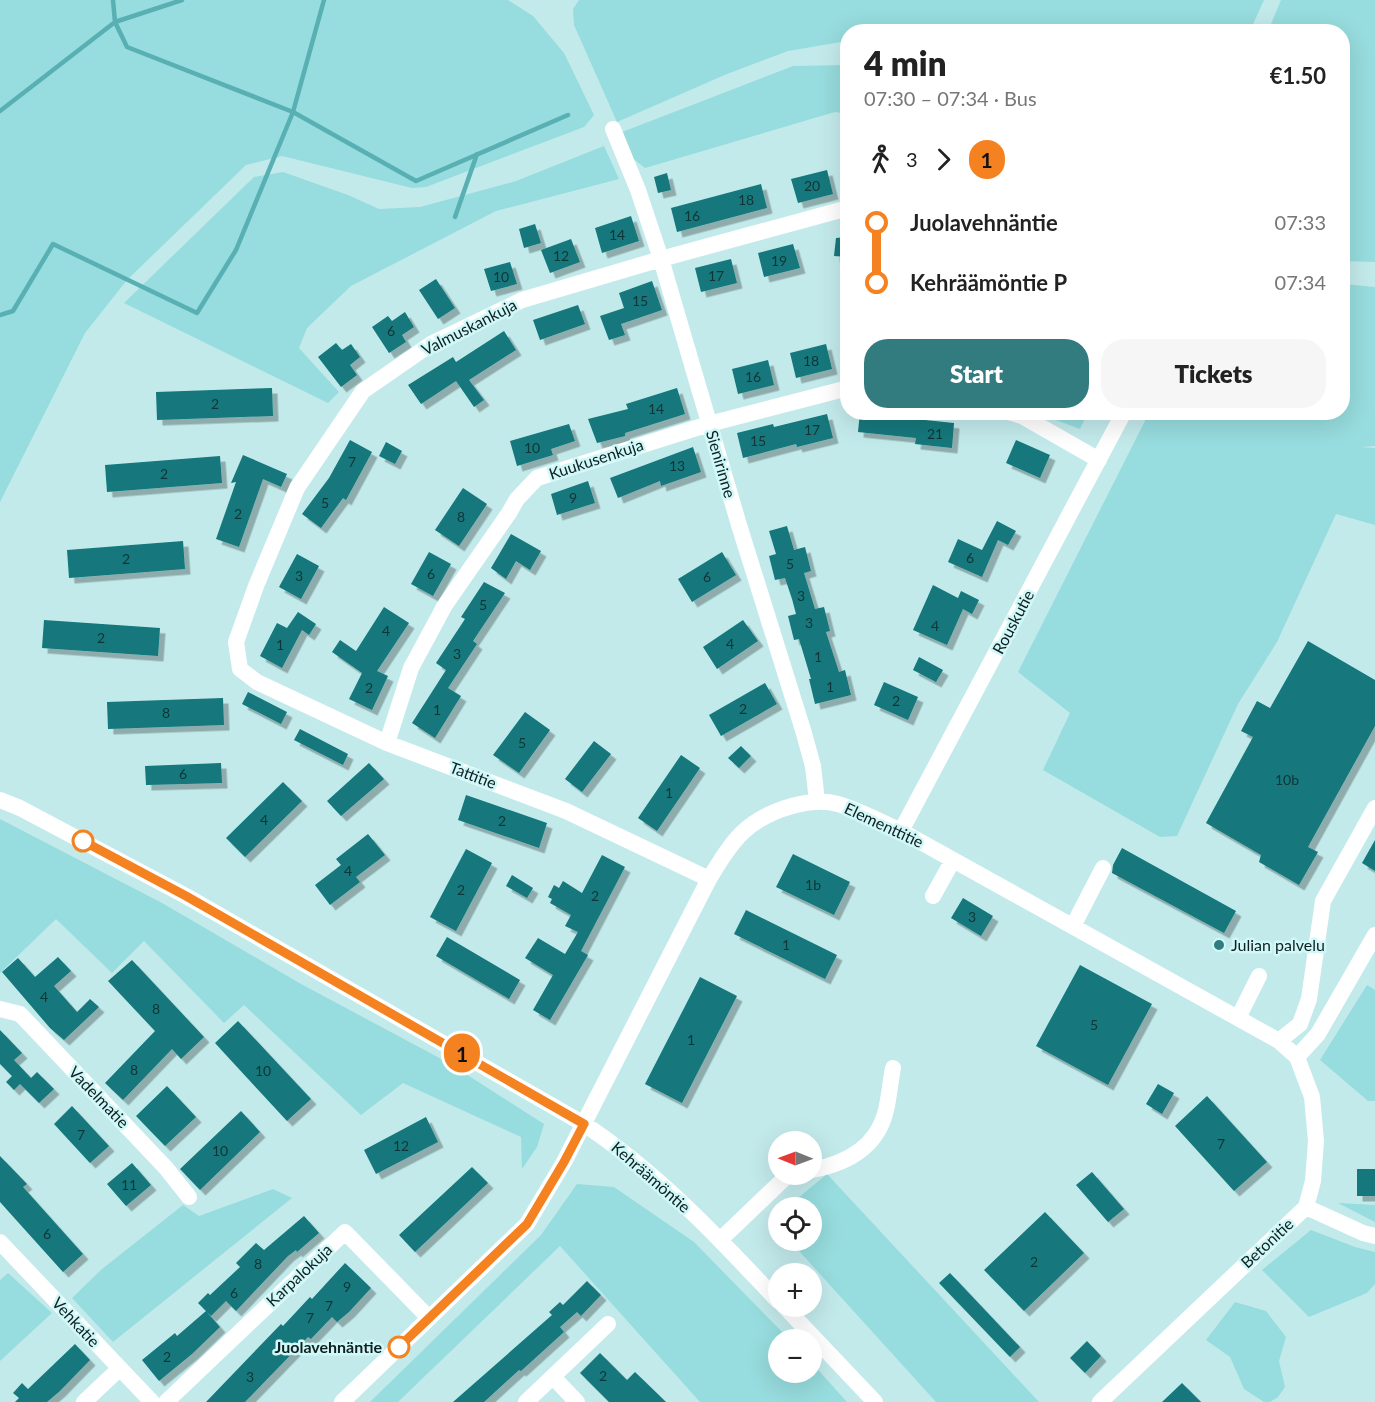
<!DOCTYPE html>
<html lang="en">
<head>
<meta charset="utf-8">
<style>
	body { margin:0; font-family:Lato,sans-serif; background:#f6f6f6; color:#222; height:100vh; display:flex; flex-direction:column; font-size:22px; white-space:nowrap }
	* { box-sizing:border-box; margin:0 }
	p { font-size:20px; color:#767676 }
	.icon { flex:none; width:33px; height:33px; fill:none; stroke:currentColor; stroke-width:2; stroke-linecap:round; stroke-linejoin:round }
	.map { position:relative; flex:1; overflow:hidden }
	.drawer { position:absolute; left:840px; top:24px; width:510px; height:396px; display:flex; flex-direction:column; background:#fff; border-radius:24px; box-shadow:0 6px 24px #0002 }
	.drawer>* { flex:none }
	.badge { padding:0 12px; border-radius:20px; font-size:21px; line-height:39px }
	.needle { width:39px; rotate:271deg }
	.fabs { position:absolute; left:768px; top:1131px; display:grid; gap:12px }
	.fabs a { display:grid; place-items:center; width:54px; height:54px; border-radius:50%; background:#fff; box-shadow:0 6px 24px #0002; font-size:30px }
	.map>.badge { position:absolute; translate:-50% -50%; box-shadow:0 0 0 3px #fff }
	.legs { display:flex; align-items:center; gap:9px; height:66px; padding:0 24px; font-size:20px }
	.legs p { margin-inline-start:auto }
	.summary { display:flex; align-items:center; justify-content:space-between; height:102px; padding:0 24px }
	h1 { font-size:33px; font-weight:800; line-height:45px }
	.button { display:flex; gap:12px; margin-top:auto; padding:12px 24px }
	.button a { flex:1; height:69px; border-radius:24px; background:#327b7e; color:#fff; font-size:24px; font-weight:800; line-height:69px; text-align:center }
	.button a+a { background:#f6f6f6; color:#222 }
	ul { padding:0 24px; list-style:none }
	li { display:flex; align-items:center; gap:21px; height:60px; font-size:22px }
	li i { display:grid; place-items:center; width:9px; height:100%; margin:0 8px; background:currentColor }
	li i::after { content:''; width:15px; height:15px; margin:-8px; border:4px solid; border-radius:50%; background:#fff }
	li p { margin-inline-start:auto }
	li:first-child i { background:linear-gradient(#0000 50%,currentColor 0) }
	li:last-child i { background:linear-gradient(currentColor 50%,#0000 0) }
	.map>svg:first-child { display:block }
</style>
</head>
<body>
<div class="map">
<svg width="1375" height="1402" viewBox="0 0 1375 1402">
	<defs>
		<filter id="shadow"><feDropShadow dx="5.5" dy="5.5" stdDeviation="0" flood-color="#0004"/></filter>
	</defs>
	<rect width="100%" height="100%" fill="#c3eaeb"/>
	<path fill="#97dcde" d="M 0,0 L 508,0 L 533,16 L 564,53 L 594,115 L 584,127 L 426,187 L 412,188 L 282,156 L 246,165 L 127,280 L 85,333 L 0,502 Z
		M 579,0 L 1264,0 L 1250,31 L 848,32 L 847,41 L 788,51 L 727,74 L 617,122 L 574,25 L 573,9 Z
		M 1281,0 L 1375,0 L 1375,262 L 1343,261 L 1342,32 L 1268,31 Z
		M 847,65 L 847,114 L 835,112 L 645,168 L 627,154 L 617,134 L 793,66 Z
		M 604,146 L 619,179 L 496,211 L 351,286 L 307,328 L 299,348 L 339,392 L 328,403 L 124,303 L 254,177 L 283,172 L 348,195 L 379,209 L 420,207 L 516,181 Z
		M 1343,284 L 1375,287 L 1375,446 L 1361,447 L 1375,448 L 1375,525 L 1336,514 L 1277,642 L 1238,704 L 1177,836 L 1160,837 L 1043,770 L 1070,713 L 1018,672 L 1149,413 L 1342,412 Z
		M 1037,413 L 1088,413 L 1080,429 Z
		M 0,819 L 162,903 L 301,984 L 447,1062 L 544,1124 L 537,1147 L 522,1169 L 521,1137 L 403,1083 L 361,1115 L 244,1005 L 224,1023 L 144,941 L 112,973 L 56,919 L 0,973 Z
		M 1367,985 L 1375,990 L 1375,1101 L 1368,1101 L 1320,1060 Z
		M 827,1174 L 1039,1402 L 936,1402 L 790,1241 L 812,1240 L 812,1208 L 786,1208 Z
		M 577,1184 L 614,1187 L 694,1242 L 789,1339 L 778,1340 L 778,1372 L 812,1372 L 812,1363 L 847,1402 L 700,1402 L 560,1246 L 398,1402 L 370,1402 L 541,1235 Z
		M 273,1189 L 292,1198 L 113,1342 L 72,1298 L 102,1269 L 183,1205 L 199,1216 Z
		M 1338,1203 L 1375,1205 L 1375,1222 Z
		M 1311,1230 L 1355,1247 L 1375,1252 L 1375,1284 L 1367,1293 L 1309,1317 L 1262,1270 Z
		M 8,1273 L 52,1313 L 0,1361 L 0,1280 Z
		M 1235,1302 L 1266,1311 L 1286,1337 L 1279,1361 L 1285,1387 L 1278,1397 L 1270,1402 L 1264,1402 L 1244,1389 L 1230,1357 L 1206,1340 Z"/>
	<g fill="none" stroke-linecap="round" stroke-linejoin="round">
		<path stroke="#58b0b3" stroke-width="4.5" d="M 113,0 L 115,22 L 127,47 L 293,112 L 416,181 L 568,115
			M 0,111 L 115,22 L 182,0
			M 455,217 L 477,154
			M 0,315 L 13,311 L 53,244 L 197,313 L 236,250 L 293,112 L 324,0"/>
	</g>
	<path fill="#12787b" filter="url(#shadow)" d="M 827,170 L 833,194 L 798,203 L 791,179 Z
		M 667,173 L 671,190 L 658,193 L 654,177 Z
		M 761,184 L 767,208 L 677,232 L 671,208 Z
		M 631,216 L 639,241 L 602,253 L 595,228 Z
		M 535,224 L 541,243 L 524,248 L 519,229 Z
		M 848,237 L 848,257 L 834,256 L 836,238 Z
		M 571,239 L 580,262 L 550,273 L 541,250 Z
		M 793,244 L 800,268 L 764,277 L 758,253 Z
		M 731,259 L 737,283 L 701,292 L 695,268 Z
		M 510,262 L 517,284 L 491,291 L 484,269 Z
		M 436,279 L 455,308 L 438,319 L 419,290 Z
		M 652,281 L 662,310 L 621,324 L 625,335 L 609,340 L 600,316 L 624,308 L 619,293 Z
		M 578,305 L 585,324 L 540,340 L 533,320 Z
		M 405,312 L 414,327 L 402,335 L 406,342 L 389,353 L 372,327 L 388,316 L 392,321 Z
		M 504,331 L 516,350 L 469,380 L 484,400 L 474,407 L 456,381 L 421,404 L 408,385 L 453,357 L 456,362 Z
		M 336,343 L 342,350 L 351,344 L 360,357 L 350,365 L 357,375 L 341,387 L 318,357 Z
		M 826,344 L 832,369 L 796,378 L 790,353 Z
		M 768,360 L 774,385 L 738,394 L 732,369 Z
		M 272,388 L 273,416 L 157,420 L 156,392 Z
		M 677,388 L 685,414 L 625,433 L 625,436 L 597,443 L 588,419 L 628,409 L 626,404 Z
		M 860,412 L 897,412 L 896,417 L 954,423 L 952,448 L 915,444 L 916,438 L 858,432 Z
		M 827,414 L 833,438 L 797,447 L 796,444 L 743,458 L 737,433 L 773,424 L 774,427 Z
		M 569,424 L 575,441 L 551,449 L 553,455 L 517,466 L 510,441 Z
		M 350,440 L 372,452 L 346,500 L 343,498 L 321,528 L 302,514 L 329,478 Z
		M 1016,440 L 1050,455 L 1040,478 L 1006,463 Z
		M 386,442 L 402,451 L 395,464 L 379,456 Z
		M 693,447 L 701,472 L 661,486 L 660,481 L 618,498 L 610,478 Z
		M 243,455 L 287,474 L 281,487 L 263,479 L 239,547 L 216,539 L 236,482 L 231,483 Z
		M 220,456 L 222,483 L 107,492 L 105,465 Z
		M 588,481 L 595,503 L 557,515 L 551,494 Z
		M 463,488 L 487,504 L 459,546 L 435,530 Z
		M 997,521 L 1016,531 L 1008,545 L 998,540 L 982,577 L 948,562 L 958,539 L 982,550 Z
		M 787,526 L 794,550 L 805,547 L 811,571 L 804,573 L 815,609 L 824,607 L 830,631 L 826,632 L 839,672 L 845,670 L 851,695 L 815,704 L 809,679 L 811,679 L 799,639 L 794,640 L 788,616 L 796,614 L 792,599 L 785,578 L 775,580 L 769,556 L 776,554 L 769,531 Z
		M 511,534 L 541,551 L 530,570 L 516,561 L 506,579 L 491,568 Z
		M 183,541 L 185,569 L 69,578 L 67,550 Z
		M 429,552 L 451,564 L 433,596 L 411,584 Z
		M 722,552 L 736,575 L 692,602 L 678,579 Z
		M 297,554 L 319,566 L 301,599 L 279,587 Z
		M 484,582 L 505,593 L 473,641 L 477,644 L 448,688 L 461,696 L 435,738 L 412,723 L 446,670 L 436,663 L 465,619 L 461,617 Z
		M 933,585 L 958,598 L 961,591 L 979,600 L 972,614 L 963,609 L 947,645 L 913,630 Z
		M 384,607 L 409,623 L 377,671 L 388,676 L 372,710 L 349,699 L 362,673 L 332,652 L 340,640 L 356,651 Z
		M 298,612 L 316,624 L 309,635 L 302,630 L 282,668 L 260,656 L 277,623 L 287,628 Z
		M 44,620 L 160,628 L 158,656 L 42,648 Z
		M 743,620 L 758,641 L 717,669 L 703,647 Z
		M 1308,641 L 1375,680 L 1375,726 L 1308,847 L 1318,852 L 1299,885 L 1259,862 L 1261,855 L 1206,823 L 1253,737 L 1241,731 L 1257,701 L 1270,708 Z
		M 919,657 L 943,670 L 936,682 L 913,670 Z
		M 884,682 L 918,697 L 908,720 L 874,705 Z
		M 765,683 L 777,704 L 721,736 L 709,715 Z
		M 248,692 L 287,712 L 281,724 L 242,704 Z
		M 223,698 L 224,725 L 108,729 L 107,702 Z
		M 525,712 L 550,730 L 519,773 L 493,755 Z
		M 300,729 L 348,754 L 343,765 L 294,740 Z
		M 594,741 L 611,754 L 582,792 L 565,779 Z
		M 741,746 L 751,756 L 739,768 L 728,758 Z
		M 681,755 L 700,768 L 657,831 L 638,818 Z
		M 221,763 L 222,783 L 146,785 L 145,766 Z
		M 369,763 L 384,779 L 341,816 L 327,801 Z
		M 283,782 L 302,801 L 245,857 L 226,838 Z
		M 466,795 L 547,823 L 539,848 L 458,820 Z
		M 368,834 L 385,855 L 356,877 L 360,882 L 330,905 L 315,885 L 341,865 L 336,859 Z
		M 1375,840 L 1375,871 L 1362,863 Z
		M 1122,848 L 1236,911 L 1224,933 L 1112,873 L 1113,865 Z
		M 466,849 L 492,863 L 456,931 L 430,917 Z
		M 793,854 L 850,882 L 834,915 L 776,887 Z
		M 602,855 L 625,867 L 581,951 L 588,955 L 550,1020 L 533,1010 L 553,975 L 525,958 L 538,938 L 565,954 L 578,932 L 565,926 L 571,915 L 550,903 L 552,899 L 548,897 L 554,885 L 559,888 L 563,881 L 582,893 Z
		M 512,875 L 533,888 L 527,898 L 506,886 Z
		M 963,898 L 993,916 L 981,936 L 951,918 Z
		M 746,910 L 837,955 L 825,979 L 734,934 Z
		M 447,937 L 520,980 L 509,999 L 436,956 Z
		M 58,957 L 71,971 L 54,986 L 77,1012 L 90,999 L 99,1007 L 64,1040 L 50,1028 L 2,972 L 18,958 L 35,977 Z
		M 132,960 L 204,1037 L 181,1059 L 172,1049 L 123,1100 L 105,1083 L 155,1031 L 108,981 Z
		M 1080,965 L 1152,1004 L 1108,1085 L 1036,1046 Z
		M 700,977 L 737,996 L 682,1103 L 645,1084 Z
		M 238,1021 L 311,1099 L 287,1121 L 215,1043 Z
		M 0,1030 L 22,1053 L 14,1060 L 31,1078 L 37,1072 L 54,1089 L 39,1103 L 20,1084 L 14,1090 L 6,1082 L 12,1076 L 0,1064 Z
		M 1158,1084 L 1174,1093 L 1162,1114 L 1146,1104 Z
		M 167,1086 L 196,1117 L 165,1146 L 136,1116 Z
		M 1207,1096 L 1267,1162 L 1234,1191 L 1175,1126 Z
		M 72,1106 L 109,1146 L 90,1163 L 54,1124 Z
		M 241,1111 L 260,1132 L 200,1190 L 180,1169 Z
		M 426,1117 L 438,1142 L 376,1174 L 364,1150 Z
		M 0,1156 L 27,1184 L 23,1187 L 83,1254 L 63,1272 L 0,1202 Z
		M 132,1163 L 151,1185 L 126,1206 L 107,1184 Z
		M 472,1167 L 488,1183 L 415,1252 L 399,1235 Z
		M 1357,1169 L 1375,1169 L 1375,1196 L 1357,1196 Z
		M 1092,1172 L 1124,1209 L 1108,1222 L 1076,1185 Z
		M 1045,1212 L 1084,1253 L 1024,1311 L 984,1270 Z
		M 304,1216 L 319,1233 L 297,1252 L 296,1250 L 288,1256 L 236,1311 L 226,1301 L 211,1316 L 198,1303 L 208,1293 L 210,1295 L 240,1267 L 236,1263 L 256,1243 L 264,1250 Z
		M 345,1263 L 371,1288 L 349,1312 L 337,1322 L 332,1317 L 311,1339 L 308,1337 L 245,1402 L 206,1402 L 281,1324 L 283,1326 L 310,1297 L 312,1299 Z
		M 950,1273 L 1020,1347 L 1010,1357 L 939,1283 Z
		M 587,1281 L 601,1295 L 581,1316 L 577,1312 L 560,1327 L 564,1332 L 521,1371 L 519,1370 L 484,1402 L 453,1402 L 552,1315 L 549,1312 L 560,1302 L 563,1305 Z
		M 206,1311 L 220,1327 L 192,1354 L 159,1381 L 142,1360 L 175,1333 L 177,1336 Z
		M 1087,1341 L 1101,1356 L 1085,1373 L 1070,1358 Z
		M 75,1344 L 90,1360 L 60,1391 L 47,1402 L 15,1402 L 19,1398 L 13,1393 L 22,1383 L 28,1389 Z
		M 600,1353 L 627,1380 L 635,1372 L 666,1402 L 609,1402 L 580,1373 Z
		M 1182,1383 L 1201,1402 L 1162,1402 Z"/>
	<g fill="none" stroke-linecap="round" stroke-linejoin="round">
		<path stroke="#fff" stroke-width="16" d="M 613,129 L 638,190 L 661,259 L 739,525 L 803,730 L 813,766 L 817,801
			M 1009,412 L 1022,416 L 1099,460
			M 387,743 L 411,668 L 445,605 L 509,513 L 517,499 L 537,478 L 709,424 L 848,388
			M 0,800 L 20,808 L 186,896 L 584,1124 C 659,1174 717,1236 778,1301
			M 901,831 L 1124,412
			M 709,879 L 566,811 L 387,743 L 257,682 L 240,669 L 236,642 L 256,586 L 297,488 L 363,391 L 431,344 L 522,300 L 661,259 L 848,208
			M 933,896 L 953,860
			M 1073,926 L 1103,868
			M 0,1009 L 20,1014 L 166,1168 L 189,1197
			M 1238,1018 L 1259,976
			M 1279,1041 L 1300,1024 L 1309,999 L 1323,901 L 1375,808
			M 1297,1057 L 1318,1034 L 1375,935
			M 812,1170 C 844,1164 875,1149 885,1114 C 889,1100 890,1083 893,1068
			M 1306,1207 L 1363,1233 L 1375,1236
			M 720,1240 L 789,1174
			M 0,1242 L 152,1402
			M 784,1306 L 875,1402
			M 553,1377 L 577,1402
			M 84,1402 L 119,1369
			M 166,1402 L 345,1232 L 429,1318
			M 342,1402 L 527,1224 L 564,1162 L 709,879 C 733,840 746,819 792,806 C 807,802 823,800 838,804 C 859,810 881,822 901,831 L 1279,1041 L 1297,1057 L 1312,1097 L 1316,1141 L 1313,1181 L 1306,1207 L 1100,1402
			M 526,1402 L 608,1324"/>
	</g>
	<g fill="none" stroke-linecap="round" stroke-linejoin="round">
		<g stroke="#fff" stroke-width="14">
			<path id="line-1" d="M 83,841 L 186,896 L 584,1124 L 564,1162 L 527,1224 L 399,1347"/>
		</g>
		<use href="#line-1" stroke="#f58220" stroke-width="9"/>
	</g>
	<g fill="#fff" stroke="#f58220" stroke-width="3">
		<circle cx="83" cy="841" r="10"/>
		<circle cx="399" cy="1347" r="10"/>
	</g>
	<circle fill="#327b7e" stroke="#d0f8f9" stroke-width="2" cx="1219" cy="945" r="6"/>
	<g text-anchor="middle" stroke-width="5" stroke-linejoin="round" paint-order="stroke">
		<g font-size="14" fill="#103536">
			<text x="812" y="191">20</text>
			<text x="746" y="205">18</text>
			<text x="692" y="221">16</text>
			<text x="617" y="240">14</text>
			<text x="561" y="261">12</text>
			<text x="779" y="266">19</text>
			<text x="716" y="281">17</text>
			<text x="501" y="282">10</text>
			<text x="640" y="306">15</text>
			<text x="391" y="336">6</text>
			<text x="811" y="366">18</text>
			<text x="753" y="382">16</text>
			<text x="215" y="409">2</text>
			<text x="656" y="414">14</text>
			<text x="812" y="435">17</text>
			<text x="935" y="439">21</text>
			<text x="758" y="446">15</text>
			<text x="532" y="453">10</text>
			<text x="352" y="467">7</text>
			<text x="677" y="471">13</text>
			<text x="164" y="479">2</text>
			<text x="573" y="503">9</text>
			<text x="325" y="508">5</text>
			<text x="238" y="519">2</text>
			<text x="461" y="522">8</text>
			<text x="970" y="563">6</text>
			<text x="126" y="564">2</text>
			<text x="790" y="569">5</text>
			<text x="431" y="579">6</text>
			<text x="299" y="581">3</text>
			<text x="707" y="582">6</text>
			<text x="801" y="601">3</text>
			<text x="483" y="610">5</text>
			<text x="809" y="628">3</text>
			<text x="935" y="631">4</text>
			<text x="386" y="636">4</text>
			<text x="101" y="643">2</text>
			<text x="730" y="649">4</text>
			<text x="280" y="650">1</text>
			<text x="457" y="659">3</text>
			<text x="818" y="662">1</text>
			<text x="830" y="692">1</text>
			<text x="369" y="693">2</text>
			<text x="896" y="706">2</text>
			<text x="743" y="714">2</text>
			<text x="437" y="715">1</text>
			<text x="166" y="718">8</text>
			<text x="522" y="748">5</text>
			<text x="183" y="779">6</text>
			<text x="1287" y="785">10b</text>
			<text x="669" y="798">1</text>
			<text x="264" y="825">4</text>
			<text x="502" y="826">2</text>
			<text x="348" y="876">4</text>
			<text x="813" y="890">1b</text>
			<text x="461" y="895">2</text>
			<text x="595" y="901">2</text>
			<text x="972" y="922">3</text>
			<text x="786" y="950">1</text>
			<text x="44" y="1002">4</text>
			<text x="156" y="1014">8</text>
			<text x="1094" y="1030">5</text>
			<text x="691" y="1045">1</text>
			<text x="134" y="1075">8</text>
			<text x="263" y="1076">10</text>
			<text x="81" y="1140">7</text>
			<text x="1221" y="1149">7</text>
			<text x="401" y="1151">12</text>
			<text x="220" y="1156">10</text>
			<text x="129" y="1190">11</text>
			<text x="47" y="1239">6</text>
			<text x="1034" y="1267">2</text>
			<text x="258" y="1269">8</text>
			<text x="347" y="1292">9</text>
			<text x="234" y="1298">6</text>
			<text x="329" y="1311">7</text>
			<text x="310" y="1323">7</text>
			<text x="167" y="1362">2</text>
			<text x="603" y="1381">2</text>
			<text x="250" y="1382">3</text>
		</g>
		<g font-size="16" fill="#101f1f" stroke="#d0f8f9">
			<text transform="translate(469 327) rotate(-27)" y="6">Valmuskankuja</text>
			<text transform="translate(596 459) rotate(-18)" y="6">Kuukusenkuja</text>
			<text transform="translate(721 464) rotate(74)" y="6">Sienirinne</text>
			<text transform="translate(1013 622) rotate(-62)" y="6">Rouskutie</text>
			<text transform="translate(473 775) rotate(21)" y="6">Tattitie</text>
			<text transform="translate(884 825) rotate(25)" y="6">Elementtitie</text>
			<text transform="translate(99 1097) rotate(46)" y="6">Vadelmatie</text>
			<text transform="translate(651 1177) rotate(41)" y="6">Kehräämöntie</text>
			<text transform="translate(1267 1243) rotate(-43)" y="6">Betonitie</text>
			<text transform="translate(299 1275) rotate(-43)" y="6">Karpalokuja</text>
			<text transform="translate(76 1322) rotate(47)" y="6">Vehkatie</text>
		</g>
		<g font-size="16" fill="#101f1f" stroke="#d0f8f9" text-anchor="start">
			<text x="1231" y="951">Julian palvelu</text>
		</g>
		<g font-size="16" font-weight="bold" fill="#101f1f" stroke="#d0f8f9" text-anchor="end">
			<text x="382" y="1353">Juolavehnäntie</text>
		</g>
	</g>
</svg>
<div class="fabs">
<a><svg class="needle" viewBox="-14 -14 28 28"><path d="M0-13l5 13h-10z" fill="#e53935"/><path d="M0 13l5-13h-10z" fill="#767676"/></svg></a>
<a><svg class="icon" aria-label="locate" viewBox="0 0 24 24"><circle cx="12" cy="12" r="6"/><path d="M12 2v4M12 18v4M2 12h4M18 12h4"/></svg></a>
<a>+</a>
<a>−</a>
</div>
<b class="badge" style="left:462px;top:1053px;background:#f58220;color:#111">1</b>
<section class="drawer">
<div class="summary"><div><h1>4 min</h1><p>07:30 – 07:34 · Bus</p></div><b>€1.50</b></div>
<div class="legs"><svg class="icon" aria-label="walk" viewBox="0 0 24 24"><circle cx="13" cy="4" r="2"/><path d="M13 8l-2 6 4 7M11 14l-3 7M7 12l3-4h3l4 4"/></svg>3<svg class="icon" aria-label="forward" viewBox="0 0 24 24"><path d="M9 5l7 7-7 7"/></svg><b class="badge" style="background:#f58220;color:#111">1</b></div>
<ul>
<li><i style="color:#f58220"></i><b>Juolavehnäntie</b><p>07:33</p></li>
<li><i style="color:#f58220"></i><b>Kehräämöntie P</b><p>07:34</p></li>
</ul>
<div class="button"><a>Start</a><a>Tickets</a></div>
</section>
</div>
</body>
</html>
